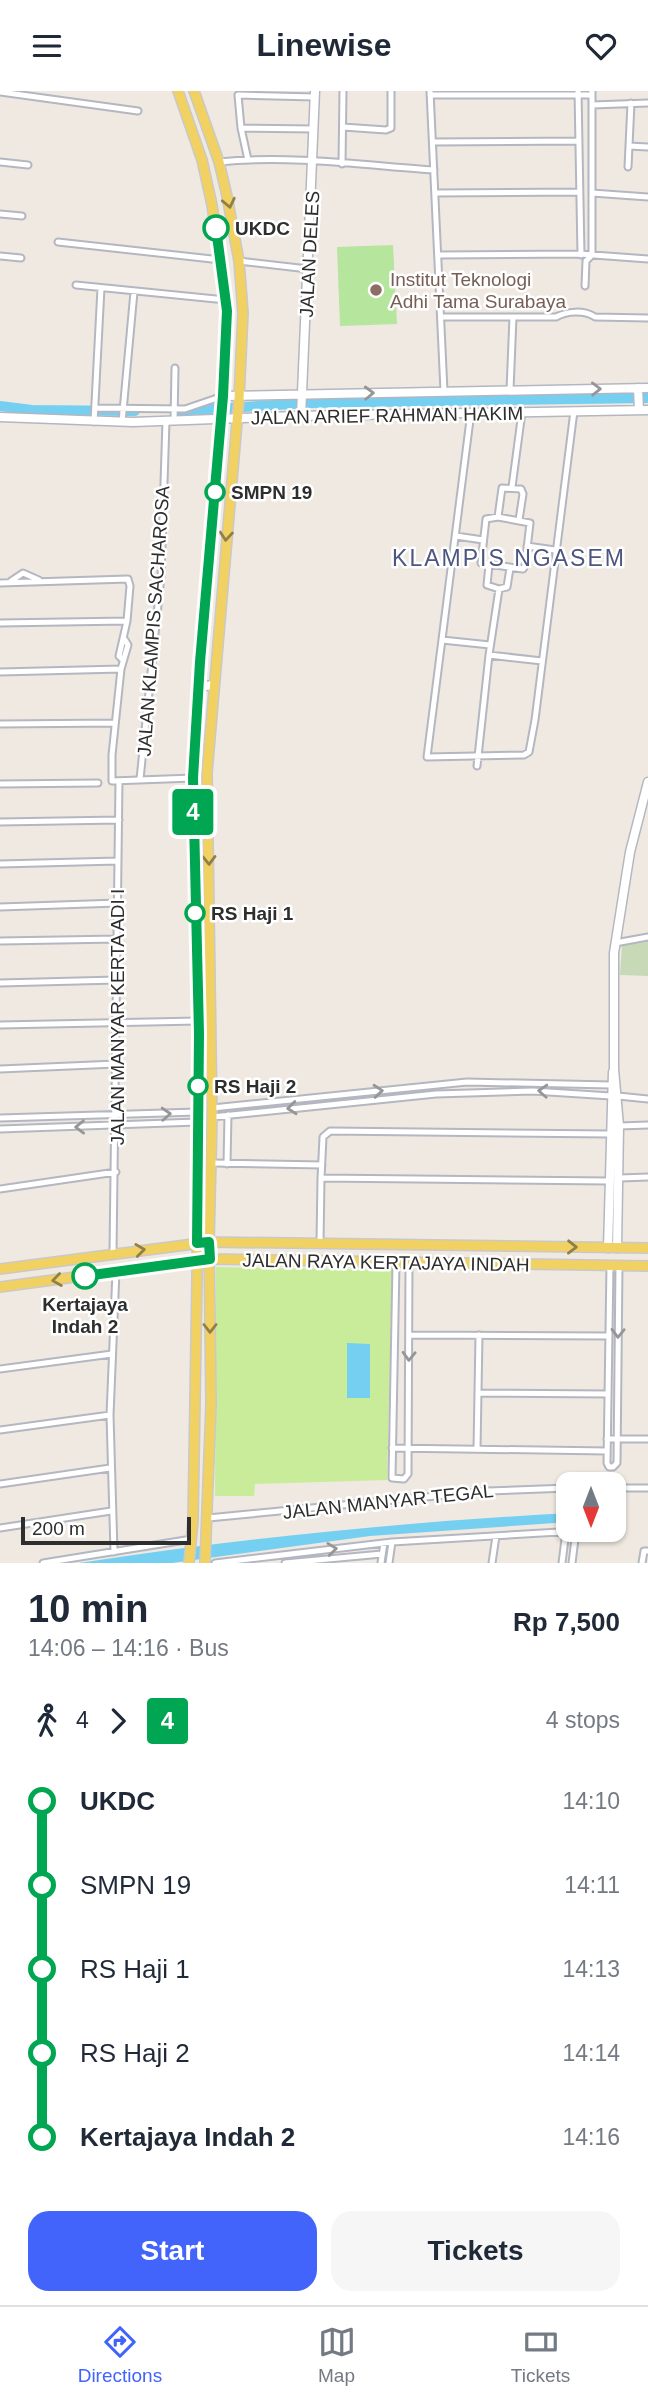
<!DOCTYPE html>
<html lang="en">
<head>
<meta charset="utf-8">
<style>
	body { margin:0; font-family:Helvetica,sans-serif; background:#f6f6f7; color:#1f2937; height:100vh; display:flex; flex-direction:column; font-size:26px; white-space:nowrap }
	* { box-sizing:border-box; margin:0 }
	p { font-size:23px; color:#747a83 }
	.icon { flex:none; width:38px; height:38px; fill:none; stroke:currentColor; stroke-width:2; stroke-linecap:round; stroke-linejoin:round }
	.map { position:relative; height:1472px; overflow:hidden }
	.details { display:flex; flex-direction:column; background:#fff; flex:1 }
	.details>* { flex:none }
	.badge { padding:0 14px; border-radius:5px; font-size:24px; line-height:46px }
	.needle { width:46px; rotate:180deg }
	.controls { position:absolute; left:556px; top:1381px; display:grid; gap:14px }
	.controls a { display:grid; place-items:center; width:70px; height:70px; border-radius:14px; background:#fff; box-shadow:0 2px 5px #0004; font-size:35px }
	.scale { position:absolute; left:21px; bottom:18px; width:170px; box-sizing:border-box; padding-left:7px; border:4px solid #2e2e2e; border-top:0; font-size:19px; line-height:24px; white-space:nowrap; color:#2e2e2e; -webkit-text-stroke:5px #fff; paint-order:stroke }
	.map>.badge { position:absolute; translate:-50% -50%; box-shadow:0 0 0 4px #fff }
	.legs { display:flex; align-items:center; gap:10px; height:77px; padding:0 28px; font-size:23px }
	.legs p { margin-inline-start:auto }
	.head { display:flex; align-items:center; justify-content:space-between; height:119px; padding:0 28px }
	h1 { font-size:38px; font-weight:800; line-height:52px }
	.action { display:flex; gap:14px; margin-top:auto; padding:14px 28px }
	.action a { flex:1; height:80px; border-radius:21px; background:#4264fb; color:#fff; font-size:28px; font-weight:800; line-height:80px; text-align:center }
	.action a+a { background:#f6f6f7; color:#1f2937 }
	ul { padding:0 28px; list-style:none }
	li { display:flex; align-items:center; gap:24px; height:84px; font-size:26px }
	li i { display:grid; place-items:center; width:10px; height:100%; margin:0 9px; background:currentColor }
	li i::after { content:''; width:18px; height:18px; margin:-9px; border:5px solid; border-radius:50%; background:#fff }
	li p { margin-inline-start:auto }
	li:first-child i { background:linear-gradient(#0000 50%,currentColor 0) }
	li:last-child i { background:linear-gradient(currentColor 50%,#0000 0) }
	header { display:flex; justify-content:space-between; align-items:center; height:91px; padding:0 28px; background:#fff; font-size:32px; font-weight:800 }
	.tab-bar { display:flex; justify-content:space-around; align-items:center; height:98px; border-top:2px solid #e0e1e3; background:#fff; font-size:19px; color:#747a83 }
	.tab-bar a { display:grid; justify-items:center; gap:4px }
	.tab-bar .active { color:#4264fb }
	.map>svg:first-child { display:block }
</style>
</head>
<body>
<header><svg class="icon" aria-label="menu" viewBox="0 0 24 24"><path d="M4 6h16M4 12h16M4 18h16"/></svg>Linewise<svg class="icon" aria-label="heart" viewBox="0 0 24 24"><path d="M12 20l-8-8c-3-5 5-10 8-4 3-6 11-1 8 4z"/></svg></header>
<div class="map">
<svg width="648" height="1472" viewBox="0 0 648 1472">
	<rect width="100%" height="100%" fill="#efe9e1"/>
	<path fill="#b6e59e" d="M 393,154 L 397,233 L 340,235 L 337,156 Z"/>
	<path fill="#c8d9b8" d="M 648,846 L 648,885 L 620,884 L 622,853 Z"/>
	<path fill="#c9ec9a" d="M 216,1176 L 392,1179 L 387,1389 L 255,1393 L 254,1405 L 215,1405 Z"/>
	<path fill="#75cff0" d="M 347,1252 L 370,1253 L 370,1307 L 347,1307 Z
		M 569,1422 L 569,1431 L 370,1445 L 172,1472 L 79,1472 C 241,1447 405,1431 569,1422 Z"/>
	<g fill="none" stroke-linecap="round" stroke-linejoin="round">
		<path stroke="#75cff0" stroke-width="10" d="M 0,315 L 32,319 L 135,320
			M 175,320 L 311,312 L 648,307"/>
		<g stroke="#b4b7c1" stroke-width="9">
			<path id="street" d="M 430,0 L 444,300
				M 578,0 L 581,164
				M 0,1 L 138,20
				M 430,4 L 592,4
				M 631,12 L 629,55 L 648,56
				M 592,14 L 648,12
				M 343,36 L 386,39 L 391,37 L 391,0
				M 241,37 L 314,38
				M 433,51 L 579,50
				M 248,69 L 241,37 L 238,4 L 315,6
				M 0,71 L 28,74
				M 219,71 C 290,64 363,74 434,79
				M 342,73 L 343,0
				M 628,76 L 629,55
				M 436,102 L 579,101
				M 592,102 L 648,106
				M 0,123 L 22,125
				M 58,151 L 221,169
				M 439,164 L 580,163 L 648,168
				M 0,165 L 21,167
				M 239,170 L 308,178
				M 76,194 L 226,209
				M 585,195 L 586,170 L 592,164 L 592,0
				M 441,226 L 556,226 C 567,220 584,219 595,226 L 648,227
				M 510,299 L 513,226
				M 95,317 L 185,318 L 223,305
				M 471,321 L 427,666 L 524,664 L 529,661 L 535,629 L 574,320
				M 174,330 L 175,277
				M 94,331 L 101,197
				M 122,331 L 134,201
				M 512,396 L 522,321
				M 498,426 L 530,432 L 525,475 L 523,478 L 481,472 L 486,428 Z
				M 498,426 L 502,397 L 521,398 L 523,403 L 519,429
				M 456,445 L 483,449
				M 527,455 L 555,459
				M 489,474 L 487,494 L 499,498 L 507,496 L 510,477
				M 11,490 L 23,482 L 39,489
				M 0,492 L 128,488 L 130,495 L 127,530 L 119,565 L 123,569
				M 0,532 L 127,530
				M 125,549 L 128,554 L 121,578 L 112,664 L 112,690 L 193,687
				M 442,549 L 490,554
				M 489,564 L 542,570
				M 0,581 L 121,578
				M 0,633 L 115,632
				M 477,675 L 489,564 L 499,498
				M 140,688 L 161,485 L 166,330
				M 0,693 L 98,692
				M 0,731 L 119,729
				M 0,773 L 118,770
				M 0,816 L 118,812
				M 0,850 L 118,848
				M 615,852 L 648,846
				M 0,892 L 117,889
				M 0,934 L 198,930
				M 0,978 L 116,973
				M 618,1005 L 648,1008
				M 212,1017 L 467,991 L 611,994
				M 212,1026 L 436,1003 L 533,1000 L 611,1005
				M 0,1027 L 197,1021
				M 619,1035 L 648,1034
				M 0,1038 L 197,1031
				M 212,1072 L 322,1074
				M 227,1073 L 228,1024
				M 321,1087 L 323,1046 L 330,1040 L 610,1043
				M 620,1087 L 648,1086
				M 0,1098 L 116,1081
				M 320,1152 L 321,1087 L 609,1090
				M 113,1162 L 119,690
				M 396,1172 L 392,1387 L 404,1388 L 408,1383 L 409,1172
				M 610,1174 L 607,1372 L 609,1376 L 613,1376 L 617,1372 L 619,1174
				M 409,1244 L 609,1245
				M 0,1278 L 112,1263
				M 478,1302 L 608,1303
				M 0,1339 L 110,1324
				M 607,1348 L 648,1348
				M 392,1357 L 607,1360
				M 477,1358 L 479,1244
				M 0,1393 L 110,1377
				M 614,1397 L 648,1397
				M 208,1427 L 488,1400 L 569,1397
				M 0,1437 L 111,1420
				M 114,1461 L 110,1324 L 116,1180
				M 43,1472 L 192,1448
				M 215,1472 L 392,1451 L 576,1440 L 572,1472
				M 285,1472 L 382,1463
				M 381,1472 L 384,1452
				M 389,1472 L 392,1451
				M 492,1472 L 496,1445
				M 562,1472 L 566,1440
				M 642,1472 L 644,1460 L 648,1460"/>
		</g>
		<g stroke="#b4b7c1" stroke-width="11">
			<path id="secondary" d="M 638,297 L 639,319
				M 223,305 L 648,297
				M 301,325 L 315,0
				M 0,326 L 133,331 L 296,325 L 648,319
				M 198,592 L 206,595 L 213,594
				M 608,1157 L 613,981
				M 617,1157 L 619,1035 L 614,978 L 614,862 L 630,761 L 648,691"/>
		</g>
		<g stroke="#c9c9c9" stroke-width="12">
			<path id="primary" d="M 178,0 L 202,69 L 212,114 L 227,221 L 222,321 L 198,592 L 193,687 L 199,943 L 197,1188 L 193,1430 L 189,1472
				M 194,0 L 219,71 L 227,105 L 239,170 L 243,222 L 239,308 L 207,682 L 212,1026 L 209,1151 L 211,1313 L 205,1472
				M 0,1178 L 209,1151 L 648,1157
				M 0,1196 L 210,1168 L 648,1175"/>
		</g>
		<use href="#street" stroke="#fff" stroke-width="5"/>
		<use href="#secondary" stroke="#fff" stroke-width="8"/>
		<use href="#primary" stroke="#f2d163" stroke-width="9"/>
	</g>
	<defs><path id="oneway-chevron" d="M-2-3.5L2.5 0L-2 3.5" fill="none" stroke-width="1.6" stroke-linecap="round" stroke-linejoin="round" transform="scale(1.75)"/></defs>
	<g stroke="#908048">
		<use href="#oneway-chevron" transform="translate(229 112) rotate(78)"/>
		<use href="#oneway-chevron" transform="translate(226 445) rotate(95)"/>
		<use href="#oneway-chevron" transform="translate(209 769) rotate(89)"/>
		<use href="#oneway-chevron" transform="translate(572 1156) rotate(1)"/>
		<use href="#oneway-chevron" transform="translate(140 1159) rotate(-7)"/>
		<use href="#oneway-chevron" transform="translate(57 1189) rotate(172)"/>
		<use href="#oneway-chevron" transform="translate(210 1237) rotate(90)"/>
	</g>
	<g stroke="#969696">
		<use href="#oneway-chevron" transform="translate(596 298) rotate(-1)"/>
		<use href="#oneway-chevron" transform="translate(369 302) rotate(-2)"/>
		<use href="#oneway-chevron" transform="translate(378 1000) rotate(-5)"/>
		<use href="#oneway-chevron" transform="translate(543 1000) rotate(-177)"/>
		<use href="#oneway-chevron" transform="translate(292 1017) rotate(174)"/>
		<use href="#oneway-chevron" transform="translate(166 1023) rotate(-3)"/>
		<use href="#oneway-chevron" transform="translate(80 1036) rotate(179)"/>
		<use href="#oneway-chevron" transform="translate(618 1242) rotate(91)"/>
		<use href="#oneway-chevron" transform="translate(409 1265) rotate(92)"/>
		<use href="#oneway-chevron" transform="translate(332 1458) rotate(-7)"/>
	</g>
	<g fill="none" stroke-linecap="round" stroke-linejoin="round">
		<g stroke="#fff" stroke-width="16">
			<path id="line-1" d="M 85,1185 L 210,1168 L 209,1151 L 197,1152 L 199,943 L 193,687 L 200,571 L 223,305 L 227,220 L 216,137"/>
		</g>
		<use href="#line-1" stroke="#00a651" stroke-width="10"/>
	</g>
	<g fill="#fff" stroke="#00a651" stroke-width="3.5">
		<circle cx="216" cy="137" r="12"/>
		<circle cx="215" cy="401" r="9"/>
		<circle cx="195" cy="822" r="9"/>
		<circle cx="198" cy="995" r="9"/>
		<circle cx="85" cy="1185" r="12"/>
	</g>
	<circle fill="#8d6e63" stroke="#fff" stroke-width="2.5" cx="376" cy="199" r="7"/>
	<g text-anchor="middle" stroke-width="5" stroke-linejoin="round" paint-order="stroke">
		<g font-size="19" font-weight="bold" fill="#2e2e2e" stroke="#fff" text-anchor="start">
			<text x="235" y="144">UKDC</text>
			<text x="231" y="408">SMPN 19</text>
			<text x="211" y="829">RS Haji 1</text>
			<text x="214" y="1002">RS Haji 2</text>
			<text x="85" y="1220" text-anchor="middle">Kertajaya<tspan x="85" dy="22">Indah 2</tspan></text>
		</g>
		<g font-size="19" fill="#2e2e2e" stroke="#fff">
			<text transform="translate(309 163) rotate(-87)" y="7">JALAN DELES</text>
			<text transform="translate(387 324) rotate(-1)" y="7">JALAN ARIEF RAHMAN HAKIM</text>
			<text transform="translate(153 530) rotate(-86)" y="7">JALAN KLAMPIS SACHAROSA</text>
			<text transform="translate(117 926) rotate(-90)" y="7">JALAN MANYAR KERTA ADI I</text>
			<text transform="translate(386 1171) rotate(1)" y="7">JALAN RAYA KERTAJAYA INDAH</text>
			<text transform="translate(388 1410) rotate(-6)" y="7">JALAN MANYAR TEGAL</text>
		</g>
		<g font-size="19" fill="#785e54" stroke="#fff" text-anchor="start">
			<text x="390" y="195">Institut Teknologi<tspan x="390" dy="22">Adhi Tama Surabaya</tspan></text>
		</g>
		<g font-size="23" letter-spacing="2" fill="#4d5680" stroke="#fff">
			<text x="509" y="475">KLAMPIS NGASEM</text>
		</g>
	</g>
</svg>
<div class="controls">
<a><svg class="needle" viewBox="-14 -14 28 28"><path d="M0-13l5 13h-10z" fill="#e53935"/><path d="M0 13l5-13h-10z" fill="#747a83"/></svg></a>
</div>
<div class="scale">200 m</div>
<b class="badge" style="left:193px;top:721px;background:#00a651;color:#fff">4</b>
</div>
<section class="details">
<div class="head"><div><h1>10 min</h1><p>14:06 – 14:16 · Bus</p></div><b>Rp 7,500</b></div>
<div class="legs"><svg class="icon" aria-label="walk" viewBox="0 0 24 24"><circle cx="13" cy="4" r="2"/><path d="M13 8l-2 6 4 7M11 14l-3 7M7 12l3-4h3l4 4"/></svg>4<svg class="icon" aria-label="forward" viewBox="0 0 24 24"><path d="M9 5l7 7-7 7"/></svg><b class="badge" style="background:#00a651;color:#fff">4</b><p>4 stops</p></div>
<ul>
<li><i style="color:#00a651"></i><b>UKDC</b><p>14:10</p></li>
<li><i style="color:#00a651"></i><span>SMPN 19</span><p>14:11</p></li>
<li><i style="color:#00a651"></i><span>RS Haji 1</span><p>14:13</p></li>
<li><i style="color:#00a651"></i><span>RS Haji 2</span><p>14:14</p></li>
<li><i style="color:#00a651"></i><b>Kertajaya Indah 2</b><p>14:16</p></li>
</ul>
<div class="action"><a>Start</a><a>Tickets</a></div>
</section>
<nav class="tab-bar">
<a class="active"><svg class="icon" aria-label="directions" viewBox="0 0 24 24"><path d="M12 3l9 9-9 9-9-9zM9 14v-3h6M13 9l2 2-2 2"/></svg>Directions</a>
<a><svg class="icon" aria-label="map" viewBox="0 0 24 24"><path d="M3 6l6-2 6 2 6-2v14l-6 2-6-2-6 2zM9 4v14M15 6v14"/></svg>Map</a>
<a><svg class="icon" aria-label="tickets" viewBox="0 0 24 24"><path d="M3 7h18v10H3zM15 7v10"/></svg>Tickets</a>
</nav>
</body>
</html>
